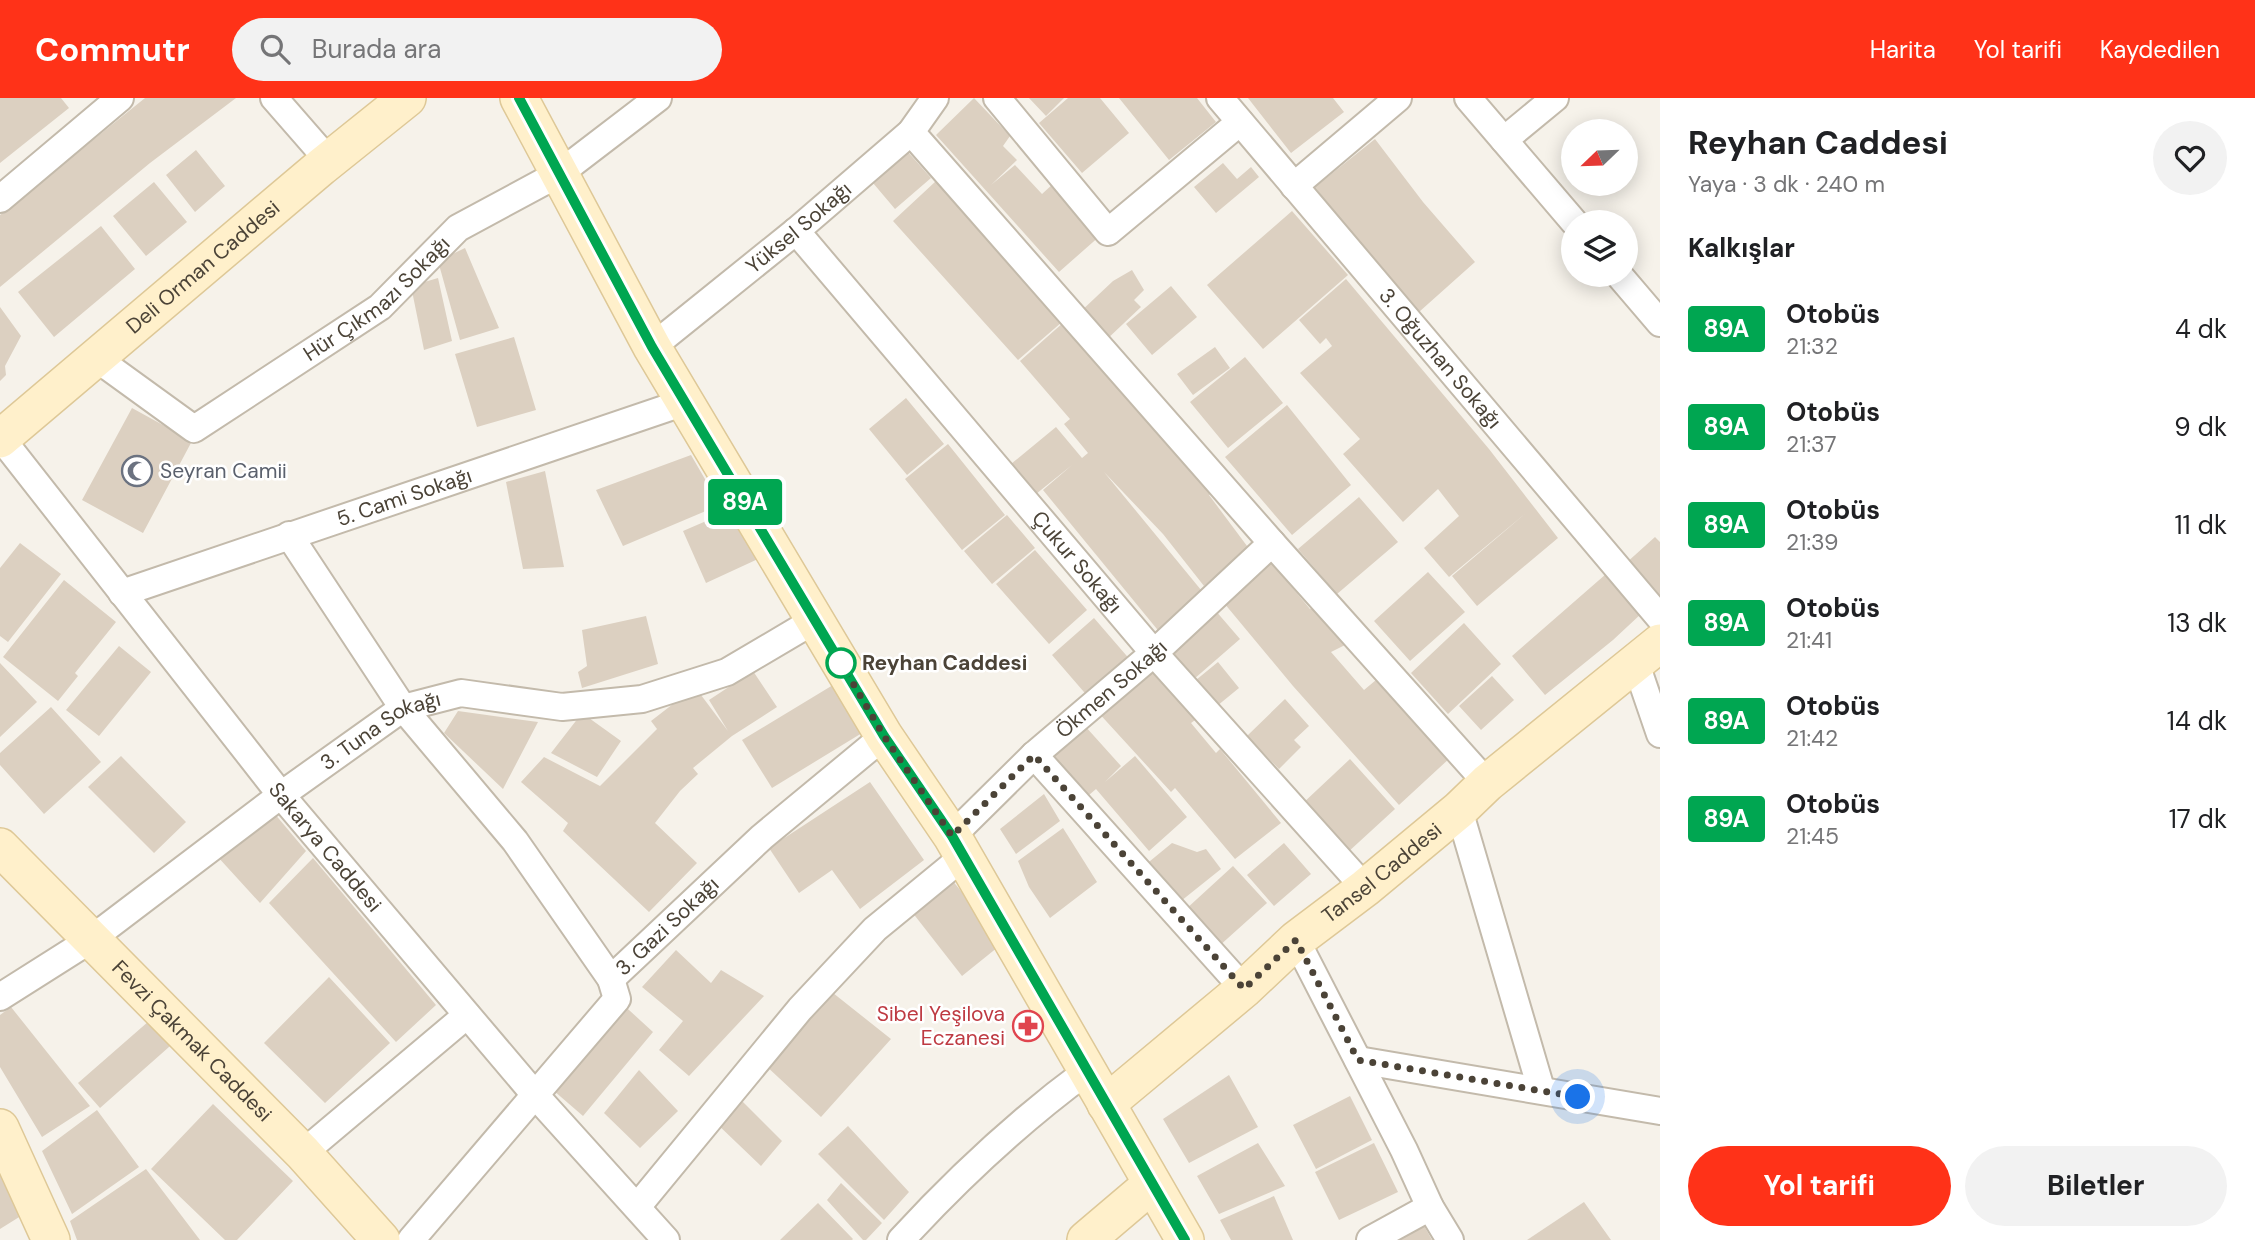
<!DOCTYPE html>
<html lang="tr">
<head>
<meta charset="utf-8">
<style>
	body { margin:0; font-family:"DM Sans",sans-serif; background:#f2f2f2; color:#202124; height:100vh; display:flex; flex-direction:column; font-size:26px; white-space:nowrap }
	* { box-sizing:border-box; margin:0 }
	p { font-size:23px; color:#757577 }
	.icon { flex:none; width:38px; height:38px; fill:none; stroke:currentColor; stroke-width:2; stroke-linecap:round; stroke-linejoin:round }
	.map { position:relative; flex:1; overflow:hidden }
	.sheet { display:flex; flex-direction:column; background:#fff; width:595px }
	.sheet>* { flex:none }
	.badge { padding:0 14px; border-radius:5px; font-size:24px; line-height:46px }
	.needle { width:46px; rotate:247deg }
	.controls { position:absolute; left:1561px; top:21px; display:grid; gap:14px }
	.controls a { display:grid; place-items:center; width:77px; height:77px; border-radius:50%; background:#fff; box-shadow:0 4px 18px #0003; font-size:35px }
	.you { position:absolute; width:35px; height:35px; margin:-18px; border:5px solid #fff; border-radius:50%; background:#1a73e8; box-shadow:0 0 0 10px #1a73e833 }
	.map>.badge { position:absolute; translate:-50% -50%; box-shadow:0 0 0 4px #fff }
	h2 { padding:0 28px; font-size:26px; line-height:63px }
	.round { display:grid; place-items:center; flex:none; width:74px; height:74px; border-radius:37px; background:#f2f2f2 }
	.summary { display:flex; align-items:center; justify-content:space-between; height:119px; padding:0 28px }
	h1 { font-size:33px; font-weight:700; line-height:52px }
	.primary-button { display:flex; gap:14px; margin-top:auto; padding:14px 28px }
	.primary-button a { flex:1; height:80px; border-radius:42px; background:#ff3218; color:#fff; font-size:28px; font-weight:700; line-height:80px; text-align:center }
	.primary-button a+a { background:#f2f2f2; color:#202124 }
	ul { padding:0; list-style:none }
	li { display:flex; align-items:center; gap:21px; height:98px; padding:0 28px }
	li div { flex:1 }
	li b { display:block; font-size:26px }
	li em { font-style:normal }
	li .badge { min-width:77px; font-weight:700; text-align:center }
	header { display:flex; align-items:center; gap:42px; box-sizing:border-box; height:98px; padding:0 35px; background:#ff3218; color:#fff }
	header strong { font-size:33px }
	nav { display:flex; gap:38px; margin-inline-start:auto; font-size:24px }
	.search { width:490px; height:63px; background:#f2f2f2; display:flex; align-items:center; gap:18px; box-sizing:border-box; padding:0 24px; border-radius:38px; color:#757577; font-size:26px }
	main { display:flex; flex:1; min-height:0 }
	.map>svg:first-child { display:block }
</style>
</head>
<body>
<header>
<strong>Commutr</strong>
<div class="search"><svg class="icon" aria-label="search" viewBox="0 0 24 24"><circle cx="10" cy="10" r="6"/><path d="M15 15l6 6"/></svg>Burada ara</div>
<nav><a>Harita</a><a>Yol tarifi</a><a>Kaydedilen</a></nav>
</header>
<main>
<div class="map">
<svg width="1660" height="1142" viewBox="0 0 1660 1142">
	<rect width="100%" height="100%" fill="#f6f2ea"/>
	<path fill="#dcd0c1" d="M 0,0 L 61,0 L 69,10 L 0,65 Z
		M 145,0 L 236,0 L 150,65 L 0,189 L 0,117 Z
		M 974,0 L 1010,38 L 1003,48 L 1017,62 L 991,87 L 1015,67 L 1042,96 L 1054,85 L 1101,137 L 1059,174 L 936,37 Z
		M 1029,0 L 1064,0 L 1046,18 Z
		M 1068,0 L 1100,0 L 1129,35 L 1082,75 L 1039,25 Z
		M 1119,0 L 1197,0 L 1216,24 L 1169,62 Z
		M 1248,0 L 1333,0 L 1344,14 L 1291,55 Z
		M 1375,41 L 1423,104 L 1475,164 L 1419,214 L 1366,155 L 1315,89 Z
		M 196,52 L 225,88 L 195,114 L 166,77 Z
		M 908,54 L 931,80 L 895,111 L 873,85 Z
		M 1223,65 L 1237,81 L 1251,69 L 1259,79 L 1216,115 L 1194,89 Z
		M 936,83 L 1062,224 L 1018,262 L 893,123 Z
		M 154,84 L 187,124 L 146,158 L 113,118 Z
		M 1292,113 L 1348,177 L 1263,251 L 1207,187 Z
		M 101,128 L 135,171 L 54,239 L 18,194 Z
		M 465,150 L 499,230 L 460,242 L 438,163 Z
		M 1132,172 L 1144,192 L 1134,202 L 1141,209 L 1104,244 L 1078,216 L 1113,183 Z
		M 438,180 L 452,243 L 424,252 L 411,188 Z
		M 1346,181 L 1489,351 L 1558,440 L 1477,508 L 1452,478 L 1526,415 L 1449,479 L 1424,450 L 1459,418 L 1438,391 L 1403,424 L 1343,356 L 1360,341 L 1300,275 L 1332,248 L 1326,240 L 1320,246 L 1299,222 Z
		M 1171,188 L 1197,219 L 1152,257 L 1126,226 Z
		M 0,209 L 21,238 L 5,268 L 6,277 L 0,283 Z
		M 1064,224 L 1213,394 L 1209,397 L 1250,452 L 1204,488 L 1163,436 L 1104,374 L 1206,498 L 1161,536 L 1043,392 L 1072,367 L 1036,396 L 1011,366 L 1056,329 L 1082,360 L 1088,355 L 1064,326 L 1070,321 L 1020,263 Z
		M 514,239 L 536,312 L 477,329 L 455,256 Z
		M 1215,249 L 1230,270 L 1193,297 L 1177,276 Z
		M 1245,259 L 1283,305 L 1228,350 L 1190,304 Z
		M 906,300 L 944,346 L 907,377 L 869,331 Z
		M 1287,307 L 1351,387 L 1292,437 L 1225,359 Z
		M 132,310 L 192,343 L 143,435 L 82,402 Z
		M 948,346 L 1005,417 L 962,452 L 905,381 Z
		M 691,357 L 720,407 L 623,448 L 596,392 Z
		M 545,373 L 564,469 L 523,471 L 506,384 Z
		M 1359,399 L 1398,444 L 1337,496 L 1298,451 Z
		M 734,411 L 758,461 L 706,485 L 683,433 Z
		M 1007,417 L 1035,450 L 992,486 L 964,453 Z
		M 1655,439 L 1660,444 L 1660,508 L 1625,466 Z
		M 20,445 L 61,476 L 8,544 L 0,538 L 0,470 Z
		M 1035,452 L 1087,512 L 1049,546 L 996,486 Z
		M 1267,459 L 1310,511 L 1316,507 L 1349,545 L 1331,554 L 1364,592 L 1382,577 L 1451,659 L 1399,707 L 1293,588 L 1219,499 Z
		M 1428,474 L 1465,514 L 1410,563 L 1374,523 Z
		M 1606,476 L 1642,515 L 1613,542 L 1545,597 L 1512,558 Z
		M 64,482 L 116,524 L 75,575 L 78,578 L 58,603 L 3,559 Z
		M 1215,512 L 1240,541 L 1194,581 L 1169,552 Z
		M 646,518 L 658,566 L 582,590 L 578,574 L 587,568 L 582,532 Z
		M 1094,520 L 1132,564 L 1090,601 L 1052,557 Z
		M 1464,525 L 1501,566 L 1448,616 L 1411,575 Z
		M 119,548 L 151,574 L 99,638 L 66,612 Z
		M 1218,564 L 1239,590 L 1217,608 L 1196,582 Z
		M 0,565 L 37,604 L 0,639 Z
		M 1152,565 L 1198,620 L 1191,625 L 1216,655 L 1220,651 L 1281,725 L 1235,761 L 1175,690 L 1171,694 L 1096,612 Z
		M 753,573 L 777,609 L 732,638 L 693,670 L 698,676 L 680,693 L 655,725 L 697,765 L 649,814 L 563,733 L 568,725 L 521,684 L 544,659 L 600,688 L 657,631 L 651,623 L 695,589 L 728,633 L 709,602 Z
		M 1492,578 L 1514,602 L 1481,632 L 1459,608 Z
		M 833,587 L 862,635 L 772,690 L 742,642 Z
		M 1285,601 L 1309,628 L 1294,642 L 1301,649 L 1279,671 L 1247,638 Z
		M 51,609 L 101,664 L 44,716 L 0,667 L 0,655 Z
		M 458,613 L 538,624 L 503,691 L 444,635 Z
		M 582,615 L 621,643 L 597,679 L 551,655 Z
		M 1085,628 L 1121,668 L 1105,684 L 1135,658 L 1187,719 L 1149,753 L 1096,691 L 1089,697 L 1053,657 Z
		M 121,658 L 186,724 L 154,755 L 88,689 Z
		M 1350,661 L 1395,711 L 1347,755 L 1301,707 Z
		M 870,684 L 924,762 L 860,811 L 832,772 L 799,795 L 769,750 Z
		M 1044,696 L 1060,723 L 1016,756 L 1000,731 Z
		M 274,715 L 306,753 L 260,805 L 217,758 Z
		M 1063,730 L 1097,784 L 1050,820 L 1029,789 L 1018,763 Z
		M 1172,745 L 1197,754 L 1206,751 L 1221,771 L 1176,807 L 1144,768 Z
		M 1284,745 L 1311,776 L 1274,808 L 1247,777 Z
		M 313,760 L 436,907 L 396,944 L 269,805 Z
		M 1233,768 L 1267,805 L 1218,849 L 1185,812 Z
		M 952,782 L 1003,845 L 962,878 L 912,814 Z
		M 676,852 L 711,885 L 721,872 L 764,898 L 689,978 L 659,952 L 683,923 L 642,889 Z
		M 329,879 L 390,945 L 325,1005 L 264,945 Z
		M 828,891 L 891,941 L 821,1019 L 764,966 Z
		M 617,901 L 653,934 L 583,1018 L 546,986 Z
		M 11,909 L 90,1008 L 42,1039 L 0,969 L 0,917 Z
		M 157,916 L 178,941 L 100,1010 L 78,985 Z
		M 639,972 L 678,1013 L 640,1050 L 604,1015 Z
		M 1229,977 L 1258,1029 L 1189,1065 L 1163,1021 Z
		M 1350,998 L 1372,1042 L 1316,1071 L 1293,1027 Z
		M 738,999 L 782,1043 L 761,1068 L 714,1023 Z
		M 213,1006 L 293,1083 L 237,1142 L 225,1142 L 151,1071 Z
		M 97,1012 L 139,1069 L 72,1116 L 42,1053 Z
		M 848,1028 L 909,1094 L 884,1122 L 818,1056 Z
		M 1258,1045 L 1285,1088 L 1219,1116 L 1197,1078 Z
		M 1374,1045 L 1398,1094 L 1339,1122 L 1315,1074 Z
		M 0,1069 L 24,1116 L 0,1131 Z
		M 146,1071 L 200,1142 L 77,1142 L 70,1123 Z
		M 841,1085 L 882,1125 L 866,1142 L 863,1142 L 827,1102 Z
		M 1274,1098 L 1293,1142 L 1231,1142 L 1220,1122 Z
		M 1584,1104 L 1611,1142 L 1527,1142 Z
		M 818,1105 L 853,1141 L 852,1142 L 780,1142 Z
		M 1423,1126 L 1432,1142 L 1393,1142 Z"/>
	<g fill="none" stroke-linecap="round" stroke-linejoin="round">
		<g stroke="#c3baab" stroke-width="30">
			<g id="street">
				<path d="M 274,0 L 329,63"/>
				<path d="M 997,0 L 1108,134 L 1240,24"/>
				<path id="s1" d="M 1220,0 L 1660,520"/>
				<path d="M 1468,0 L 1574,124"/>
				<path d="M 911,34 L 1272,445 L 1487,685"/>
				<path d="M 1504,42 L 1555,0"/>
				<path d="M 1294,88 L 1398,0"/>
				<path d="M 0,101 L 120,0"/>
				<path id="s2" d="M 796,133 L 1154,555 L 1365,790"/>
				<path d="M 1619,177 L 1660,225"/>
				<path id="s3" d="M 652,249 L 796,133 L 911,34 L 935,0"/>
				<path id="s4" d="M 96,260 L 194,331 L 380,209 L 458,130 L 560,75 L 658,0"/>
				<path id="s5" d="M 1,340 L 281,697 L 536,998 L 666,1142"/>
				<path d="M 289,437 L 403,610 L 515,743 L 611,881"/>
				<path id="s6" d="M 122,495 L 685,304"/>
				<path d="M 1636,566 L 1660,636"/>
				<path d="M 1034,657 L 1244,891"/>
				<path d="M 1459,712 L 1541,991"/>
				<path id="s7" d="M 952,738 L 1034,657 L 1154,555 L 1272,445"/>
				<path d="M 1296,842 L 1404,1052 L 1430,1109 L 1450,1142"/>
				<path id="s8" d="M 0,899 L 90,842 L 281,697 L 403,610 L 461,595 L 562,609 L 642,601 L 727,574 L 815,522"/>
				<path d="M 1358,962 L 1660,1013"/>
				<path d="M 303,1055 L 467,917"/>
				<path d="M 637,1109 L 800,911 L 875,831 L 964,758"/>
				<path id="s9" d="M 411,1142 L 617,901 L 611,881 L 762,739 L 884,638"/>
				<path d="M 901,1142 C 958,1080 1019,1023 1087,973"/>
				<path d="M 1370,1142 L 1430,1109"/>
			</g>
		</g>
		<g stroke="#dec897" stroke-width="40">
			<g id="secondary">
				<path d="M 519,0 L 652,249 L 884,638 L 952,738 L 1185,1142"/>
				<path id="s10" d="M 0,341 L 321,69 L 407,0"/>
				<path id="s11" d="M 0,749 L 303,1055 L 381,1142"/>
				<path id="s12" d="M 1106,1006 L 1244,891 L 1296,842 L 1365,790 L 1459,712 L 1487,685 L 1660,545"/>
				<path d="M 0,1030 L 51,1142"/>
				<path d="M 1086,1142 L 1152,1086"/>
			</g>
		</g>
		<use href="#street" stroke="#fff" stroke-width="26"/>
		<use href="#secondary" stroke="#fff0cb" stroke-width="37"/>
	</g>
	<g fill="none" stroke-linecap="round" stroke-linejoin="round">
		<g stroke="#fff" stroke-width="16">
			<path id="line" d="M 519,0 L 652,249 L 884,638 L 952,738 L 1185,1142"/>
		</g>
		<use href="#line" stroke="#00a651" stroke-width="10"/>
		<path stroke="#4b4337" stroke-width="7" stroke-dasharray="0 12.6" d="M 841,565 L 884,638 L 952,738 L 1034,657 L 1244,891 L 1296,842 L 1358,962 L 1578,999"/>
	</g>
	<defs>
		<g id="mosque-ring" transform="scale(1.575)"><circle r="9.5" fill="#fff" stroke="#6b7280" stroke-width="1.5"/><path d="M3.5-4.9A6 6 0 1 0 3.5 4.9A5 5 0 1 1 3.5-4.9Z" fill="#6b7280"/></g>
		<g id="pharmacy-ring" transform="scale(1.575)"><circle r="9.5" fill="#fff" stroke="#e0444e" stroke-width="1.5"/><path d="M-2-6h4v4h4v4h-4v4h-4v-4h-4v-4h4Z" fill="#e0444e"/></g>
	</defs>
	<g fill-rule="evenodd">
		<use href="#mosque-ring" x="137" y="373"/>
		<use href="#pharmacy-ring" x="1028" y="928"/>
	</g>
	<circle fill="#fff" stroke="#00a651" stroke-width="3.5" cx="841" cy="565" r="14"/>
	<g text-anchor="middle" stroke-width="5" stroke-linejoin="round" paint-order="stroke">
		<g font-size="21" fill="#4b4337" stroke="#fff">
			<text dy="7" stroke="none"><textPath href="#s3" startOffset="189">Yüksel Sokağı</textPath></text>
			<text dy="7" stroke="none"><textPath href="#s10" startOffset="266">Deli Orman Caddesi</textPath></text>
			<text dy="7" stroke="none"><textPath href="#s4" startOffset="346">Hür Çıkmazı Sokağı</textPath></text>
			<text dy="7" stroke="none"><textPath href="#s1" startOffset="341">3. Oğuzhan Sokağı</textPath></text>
			<text dy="7" stroke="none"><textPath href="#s6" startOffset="298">5. Cami Sokağı</textPath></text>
			<text dy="7" stroke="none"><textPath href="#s2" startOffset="434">Çukur Sokağı</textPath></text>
			<text dy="7" stroke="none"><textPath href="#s7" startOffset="217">Ökmen Sokağı</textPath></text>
			<text dy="7" stroke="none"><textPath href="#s8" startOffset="466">3. Tuna Sokağı</textPath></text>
			<text dy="7" stroke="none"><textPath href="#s5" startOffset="522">Sakarya Caddesi</textPath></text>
			<text dy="7" stroke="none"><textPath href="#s12" startOffset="360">Tansel Caddesi</textPath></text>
			<text dy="7" stroke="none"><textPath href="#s9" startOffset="415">3. Gazi Sokağı</textPath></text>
			<text dy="7" stroke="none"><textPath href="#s11" startOffset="273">Fevzi Çakmak Caddesi</textPath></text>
		</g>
		<g font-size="21" fill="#5b616d" stroke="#fff" text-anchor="start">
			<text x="160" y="380">Seyran Camii</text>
		</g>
		<g font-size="21" font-weight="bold" fill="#4b4337" stroke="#fff" text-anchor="start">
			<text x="862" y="572">Reyhan Caddesi</text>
		</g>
		<g font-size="21" fill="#be3a42" stroke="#fff" text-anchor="end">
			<text x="1005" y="923">Sibel Yeşilova<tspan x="1005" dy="24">Eczanesi</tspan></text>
		</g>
	</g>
</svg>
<div class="controls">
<a><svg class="needle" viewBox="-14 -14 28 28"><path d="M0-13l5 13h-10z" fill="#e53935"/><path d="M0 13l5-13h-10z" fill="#757577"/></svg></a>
<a><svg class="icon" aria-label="layers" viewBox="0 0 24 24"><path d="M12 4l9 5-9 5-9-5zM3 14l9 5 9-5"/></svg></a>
</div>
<div class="you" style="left:1578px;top:999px"></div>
<b class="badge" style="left:745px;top:404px;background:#00a651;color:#fff">89A</b>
</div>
<section class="sheet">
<div class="summary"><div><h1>Reyhan Caddesi</h1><p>Yaya · 3 dk · 240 m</p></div><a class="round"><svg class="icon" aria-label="heart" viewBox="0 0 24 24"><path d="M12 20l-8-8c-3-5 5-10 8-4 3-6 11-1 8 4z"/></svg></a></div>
<h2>Kalkışlar</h2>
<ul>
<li><span class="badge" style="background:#00a651;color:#fff">89A</span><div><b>Otobüs</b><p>21:32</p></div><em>4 dk</em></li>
<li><span class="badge" style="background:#00a651;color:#fff">89A</span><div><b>Otobüs</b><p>21:37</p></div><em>9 dk</em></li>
<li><span class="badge" style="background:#00a651;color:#fff">89A</span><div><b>Otobüs</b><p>21:39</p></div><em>11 dk</em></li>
<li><span class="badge" style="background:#00a651;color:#fff">89A</span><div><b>Otobüs</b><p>21:41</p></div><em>13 dk</em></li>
<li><span class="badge" style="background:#00a651;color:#fff">89A</span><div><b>Otobüs</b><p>21:42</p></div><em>14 dk</em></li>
<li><span class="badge" style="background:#00a651;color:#fff">89A</span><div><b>Otobüs</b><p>21:45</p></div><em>17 dk</em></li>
</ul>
<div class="primary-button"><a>Yol tarifi</a><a>Biletler</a></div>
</section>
</main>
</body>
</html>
